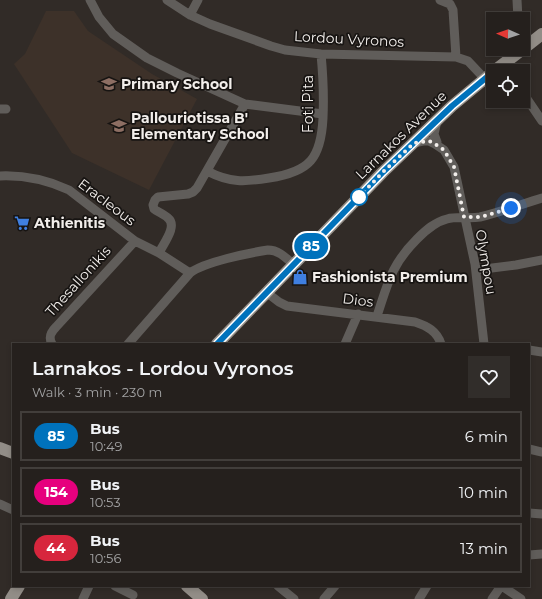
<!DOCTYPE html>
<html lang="en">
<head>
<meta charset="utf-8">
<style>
	body { margin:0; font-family:Montserrat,sans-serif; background:#312d2a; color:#f1f3f6; height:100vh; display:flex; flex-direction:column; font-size:15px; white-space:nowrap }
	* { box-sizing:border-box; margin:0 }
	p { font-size:13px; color:#a3a3a4 }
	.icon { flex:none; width:22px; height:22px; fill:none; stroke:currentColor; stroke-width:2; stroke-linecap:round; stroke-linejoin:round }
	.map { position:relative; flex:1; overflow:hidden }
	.drawer { position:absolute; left:12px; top:343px; width:518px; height:244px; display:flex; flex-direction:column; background:#25201d; border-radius:0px; box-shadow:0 2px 6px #0003,0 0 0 1px #423e3b }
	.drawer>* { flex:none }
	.badge { padding:0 8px; border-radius:13px; font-size:14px; line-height:26px }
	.needle { width:26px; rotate:272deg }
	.fabs { position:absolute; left:486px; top:12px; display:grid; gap:8px }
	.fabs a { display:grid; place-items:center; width:44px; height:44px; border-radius:0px; background:#25201d; box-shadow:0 2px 6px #0003,0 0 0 1px #423e3b; font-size:20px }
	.you { position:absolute; width:20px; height:20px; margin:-10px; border:3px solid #fff; border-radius:50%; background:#1a73e8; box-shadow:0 0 0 6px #1a73e833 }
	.map>.badge { position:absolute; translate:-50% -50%; box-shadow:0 0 0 2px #fff }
	.round { display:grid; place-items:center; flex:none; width:42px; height:42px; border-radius:0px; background:#312d2a }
	.overview { display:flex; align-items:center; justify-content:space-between; height:68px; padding:0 20px }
	h1 { font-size:19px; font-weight:600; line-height:30px }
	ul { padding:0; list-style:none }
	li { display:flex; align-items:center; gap:12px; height:50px; margin:0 8px 6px; padding:0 12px; border:2px solid #423e3b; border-radius:0px }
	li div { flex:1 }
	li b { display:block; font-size:15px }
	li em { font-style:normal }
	li .badge { min-width:44px; font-weight:700; text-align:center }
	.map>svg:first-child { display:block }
</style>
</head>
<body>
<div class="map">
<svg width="542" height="599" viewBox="0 0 542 599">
	<rect width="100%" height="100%" fill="#312b27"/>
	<path fill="#3d3129" d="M 46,11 L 74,11 L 88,31 L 152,74 L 197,99 L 149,190 L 72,153 L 14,64 L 25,54 Z"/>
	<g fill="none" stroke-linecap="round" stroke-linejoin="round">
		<path stroke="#605d5a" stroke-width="9" d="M 90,0 L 99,17 L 113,34 L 147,58 L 177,73 L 245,104 L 323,114
			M 167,0 L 190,15 L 210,24 L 271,46 L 285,50 L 321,54 L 456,57 L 468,61 L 484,78
			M 440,0 L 450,4 L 453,10 L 456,57
			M 517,0 L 518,19
			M 190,15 L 198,0
			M 523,93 L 542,121
			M 0,109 L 6,109
			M 437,121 L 434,134 L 437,142
			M 414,143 L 423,141 L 429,141 L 435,144 L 444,150 L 454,167 L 475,264 L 484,344
			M 207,171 C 230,183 245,182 269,178 C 310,172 321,158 323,118 C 324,96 323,75 321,54
			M 0,176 C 24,175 47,180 69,190 L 135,241 L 159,253 L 190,273
			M 159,253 C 163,244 178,226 168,218 C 164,214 158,212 154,209 L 153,205 L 155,200 L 158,197 L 188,194 L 193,192 L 197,188 L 245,104
			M 476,270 L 516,265 L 542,260
			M 266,292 L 279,302 L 287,306 L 415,322 C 427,326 437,331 441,344
			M 377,316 C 388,283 391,265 417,239 C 426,230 435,222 447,219 C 458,216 469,219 480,217 C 501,212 522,204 542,198
			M 52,344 C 48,337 51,332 56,327 L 135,241
			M 128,344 L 190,273 C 204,262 249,253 268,250 C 279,250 286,258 294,265
			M 345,344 L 358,314
			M 529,350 L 542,352
			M 529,449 L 542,452
			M 0,504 L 13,510
			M 529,513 L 542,514
			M 529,555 L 542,554
			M 115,586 L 133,595
			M 278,586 L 294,599
			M 502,586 L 521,599
			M 83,599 L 89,586
			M 324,599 L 335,586
			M 419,599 L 427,586
			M 492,599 L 501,586"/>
		<path stroke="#928d87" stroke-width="12" d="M 523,49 L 542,34
			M 494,71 L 523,49
			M 217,344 L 383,172 L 452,106 L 493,72
			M 0,448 L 13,453
			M 187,586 L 202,599
			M 11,599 L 19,586"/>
	</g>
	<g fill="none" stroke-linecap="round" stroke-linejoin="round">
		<g stroke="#fff" stroke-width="9">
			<path id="line" d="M 217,344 L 383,172 L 452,106 L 493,72"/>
		</g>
		<use href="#line" stroke="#0072bc" stroke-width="6"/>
		<path stroke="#f2eeeb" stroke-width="4" stroke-dasharray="0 7.2" d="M 359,197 L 383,172 L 414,143 L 429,141 L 435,144 L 444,150 L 454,167 L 464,217 L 481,217 L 511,208"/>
	</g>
	<defs>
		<g id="school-bare" transform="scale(1.2)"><path d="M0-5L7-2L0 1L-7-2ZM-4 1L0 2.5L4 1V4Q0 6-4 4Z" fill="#8d6e63" stroke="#171412" stroke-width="2.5" paint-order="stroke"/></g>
		<g id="supermarket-bare" transform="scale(1.2)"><path d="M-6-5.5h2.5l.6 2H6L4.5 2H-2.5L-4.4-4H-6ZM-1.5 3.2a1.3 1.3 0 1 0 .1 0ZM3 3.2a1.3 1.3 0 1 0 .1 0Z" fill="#3f7fe0" stroke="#171412" stroke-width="2.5" paint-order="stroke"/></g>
		<g id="shop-bare" transform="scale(1.2)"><path d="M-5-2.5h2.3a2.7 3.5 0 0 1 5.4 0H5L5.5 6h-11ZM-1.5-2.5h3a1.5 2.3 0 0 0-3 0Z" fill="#3f7fe0" stroke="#171412" stroke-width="2.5" paint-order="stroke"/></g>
	</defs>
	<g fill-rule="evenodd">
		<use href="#school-bare" x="109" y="84"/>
		<use href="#school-bare" x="119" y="126"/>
		<use href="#supermarket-bare" x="22" y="223"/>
		<use href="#shop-bare" x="300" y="277"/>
	</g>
	<circle fill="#fff" stroke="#0072bc" stroke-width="2" cx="359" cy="197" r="8"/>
	<g text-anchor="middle" stroke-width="3.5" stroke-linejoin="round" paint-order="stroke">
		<g font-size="14" fill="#f2eeeb" stroke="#171412">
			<text transform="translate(349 39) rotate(3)" y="5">Lordou Vyronos</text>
			<text transform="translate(308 104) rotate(-90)" y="5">Foti Pita</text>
			<text transform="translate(401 135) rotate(-44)" y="5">Larnakos Avenue</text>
			<text transform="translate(107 202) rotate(37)" y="5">Eracleous</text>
			<text transform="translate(486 262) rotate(80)" y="5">Olympou</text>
			<text transform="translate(78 281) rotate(-48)" y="5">Thesallonikis</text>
			<text transform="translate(358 300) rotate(7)" y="5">Dios</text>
		</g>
		<g font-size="14" font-weight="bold" fill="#f2eeeb" stroke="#171412" text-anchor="start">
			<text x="121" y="89">Primary School</text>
			<text x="131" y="123">Pallouriotissa B'<tspan x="131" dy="16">Elementary School</tspan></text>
			<text x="34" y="228">Athienitis</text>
			<text x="312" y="282">Fashionista Premium</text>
		</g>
	</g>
</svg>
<div class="fabs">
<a><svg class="needle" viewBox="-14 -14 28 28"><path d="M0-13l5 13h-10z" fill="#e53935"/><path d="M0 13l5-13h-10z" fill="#a3a3a4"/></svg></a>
<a><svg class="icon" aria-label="locate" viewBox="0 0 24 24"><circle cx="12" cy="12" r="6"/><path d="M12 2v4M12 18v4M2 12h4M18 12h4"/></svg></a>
</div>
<div class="you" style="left:511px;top:208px"></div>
<b class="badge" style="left:311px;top:246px;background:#0072bc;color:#fff">85</b>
<section class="drawer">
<div class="overview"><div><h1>Larnakos - Lordou Vyronos</h1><p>Walk · 3 min · 230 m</p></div><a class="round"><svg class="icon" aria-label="heart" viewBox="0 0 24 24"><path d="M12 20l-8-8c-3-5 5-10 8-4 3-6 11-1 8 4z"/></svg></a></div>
<ul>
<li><span class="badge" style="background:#0072bc;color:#fff">85</span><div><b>Bus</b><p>10:49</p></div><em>6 min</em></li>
<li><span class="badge" style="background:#e6007e;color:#fff">154</span><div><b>Bus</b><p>10:53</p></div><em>10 min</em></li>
<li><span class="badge" style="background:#d7263d;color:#fff">44</span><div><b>Bus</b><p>10:56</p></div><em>13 min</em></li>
</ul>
</section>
</div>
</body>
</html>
